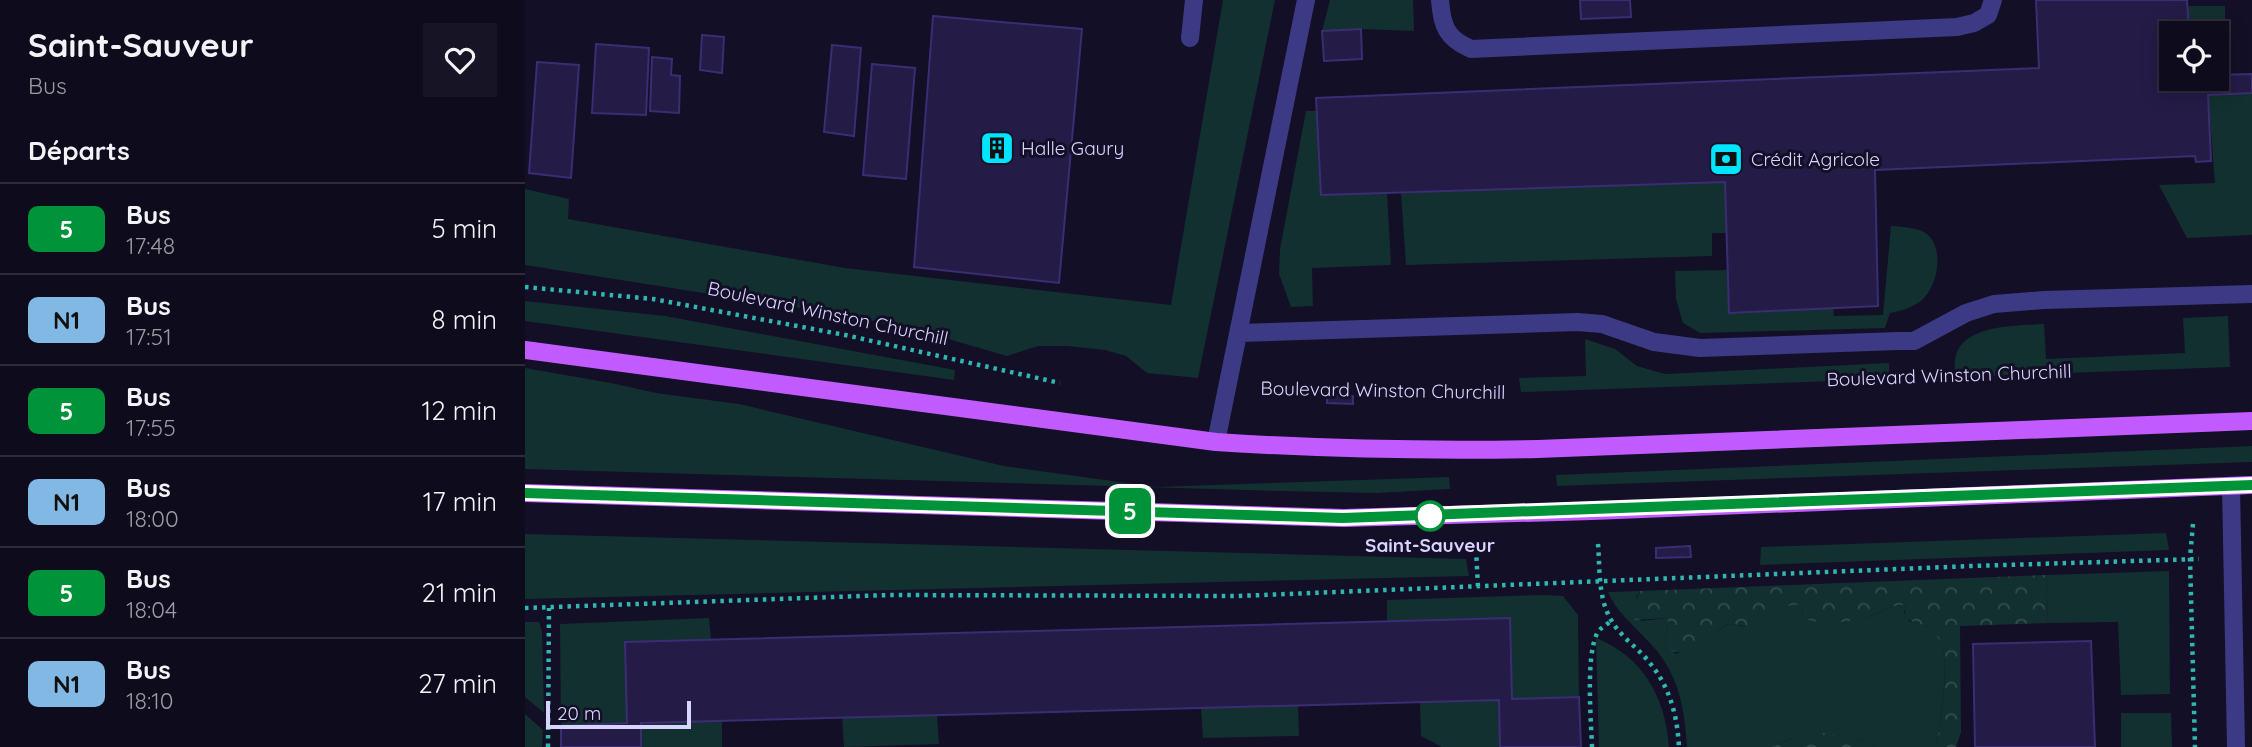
<!DOCTYPE html>
<html lang="fr">
<head>
<meta charset="utf-8">
<style>
	body { margin:0; font-family:Quicksand,sans-serif; background:#171425; color:#f1f3f6; height:100vh; display:flex; flex-direction:column; font-size:26px; white-space:nowrap }
	* { box-sizing:border-box; margin:0 }
	p { font-size:23px; color:#9b9ba3 }
	.icon { flex:none; width:38px; height:38px; fill:none; stroke:currentColor; stroke-width:2; stroke-linecap:round; stroke-linejoin:round }
	.map { position:relative; flex:1; overflow:hidden }
	.drawer { display:flex; flex-direction:column; background:#0e0b1c; width:525px }
	.drawer>* { flex:none }
	.badge { padding:0 14px; border-radius:10px; font-size:24px; line-height:46px }
	.fabs { position:absolute; left:1634px; top:21px; display:grid; gap:14px }
	.fabs a { display:grid; place-items:center; width:70px; height:70px; border-radius:0px; background:#0e0b1c; box-shadow:0 4px 18px #0003,0 0 0 2px #2e2b3b; font-size:35px }
	.scale { position:absolute; left:21px; bottom:18px; width:145px; box-sizing:border-box; padding-left:7px; border:4px solid #d9d4ff; border-top:0; font-size:19px; line-height:24px; white-space:nowrap; color:#d9d4ff; -webkit-text-stroke:5px #130f26; paint-order:stroke }
	.map>.badge { position:absolute; translate:-50% -50%; box-shadow:0 0 0 4px #fff }
	h2 { padding:0 28px; font-size:26px; line-height:63px }
	.round { display:grid; place-items:center; flex:none; width:74px; height:74px; border-radius:0px; background:#171425 }
	.head { display:flex; align-items:center; justify-content:space-between; height:119px; padding:0 28px }
	h1 { font-size:33px; font-weight:700; line-height:52px }
	ul { padding:0; list-style:none }
	li { display:flex; align-items:center; gap:21px; height:91px; padding:0 28px; border-top:2px solid #2e2b3b }
	li div { flex:1 }
	li b { display:block; font-size:26px }
	li em { font-style:normal }
	li .badge { min-width:77px; font-weight:700; text-align:center }
	main { display:flex; flex:1; min-height:0 }
	.map>svg:first-child { display:block }
</style>
</head>
<body>
<main>
<section class="drawer">
<div class="head"><div><h1>Saint-Sauveur</h1><p>Bus</p></div><a class="round"><svg class="icon" aria-label="heart" viewBox="0 0 24 24"><path d="M12 20l-8-8c-3-5 5-10 8-4 3-6 11-1 8 4z"/></svg></a></div>
<h2>Départs</h2>
<ul>
<li><span class="badge" style="background:#00933a;color:#fff">5</span><div><b>Bus</b><p>17:48</p></div><em>5 min</em></li>
<li><span class="badge" style="background:#81b8e4;color:#111">N1</span><div><b>Bus</b><p>17:51</p></div><em>8 min</em></li>
<li><span class="badge" style="background:#00933a;color:#fff">5</span><div><b>Bus</b><p>17:55</p></div><em>12 min</em></li>
<li><span class="badge" style="background:#81b8e4;color:#111">N1</span><div><b>Bus</b><p>18:00</p></div><em>17 min</em></li>
<li><span class="badge" style="background:#00933a;color:#fff">5</span><div><b>Bus</b><p>18:04</p></div><em>21 min</em></li>
<li><span class="badge" style="background:#81b8e4;color:#111">N1</span><div><b>Bus</b><p>18:10</p></div><em>27 min</em></li>
</ul>
</section>
<div class="map">
<svg width="1727" height="747" viewBox="0 0 1727 747">
	<defs>
		<pattern id="forest-crowns" width="20" height="18" patternUnits="userSpaceOnUse" patternTransform="scale(1.75)"><rect width="20" height="18" fill="#12302f"/><path d="M2 6a3 3 0 1 1 6 0M12 15a3 3 0 1 1 6 0" fill="none" stroke="#344d4e"/></pattern>
	</defs>
	<rect width="100%" height="100%" fill="#130f26"/>
	<path fill="#12302f" d="M 698,0 L 750,0 L 673,378 L 622,373 L 601,356 L 580,350 L 542,346 L 513,346 L 482,356 L 399,332 L 313,314 L 0,265 L 0,189 L 44,199 L 43,219 L 320,268 L 646,305 Z
		M 805,0 L 888,0 L 889,31 L 836,29 L 797,31 Z
		M 1662,6 L 1700,6 L 1701,75 L 1692,75 L 1692,33 L 1664,33 Z
		M 1727,93 L 1727,235 L 1662,238 L 1634,185 L 1690,183 L 1683,95 Z
		M 781,111 L 791,111 L 796,195 L 862,193 L 866,265 L 787,268 L 788,306 L 766,307 L 754,274 L 755,249 Z
		M 1200,182 L 1201,233 L 1187,233 L 1187,256 L 881,265 L 876,193 Z
		M 1366,226 C 1378,227 1394,227 1403,235 C 1420,251 1412,288 1396,301 C 1386,308 1376,311 1365,313 L 1360,328 L 1175,333 L 1158,323 L 1151,299 L 1150,271 L 1203,270 L 1204,313 L 1308,307 L 1309,316 L 1358,315 Z
		M 0,301 L 140,316 L 430,370 L 429,380 L 0,321 Z
		M 1703,316 L 1705,367 L 1430,377 C 1430,370 1429,361 1431,355 C 1440,324 1494,326 1519,324 L 1521,359 L 1660,353 L 1658,318 Z
		M 1060,339 L 1090,349 L 1112,366 L 1140,374 L 1364,363 L 1365,379 L 996,392 L 994,378 L 1061,376 Z
		M 0,368 L 86,383 L 131,393 L 214,404 L 479,466 L 631,487 L 924,477 L 925,489 L 851,493 L 756,491 L 0,469 Z
		M 1727,446 L 1727,462 L 1032,486 L 1031,475 Z
		M 1641,533 L 1644,550 L 1235,565 L 1236,547 Z
		M 0,534 L 941,559 L 944,576 L 0,599 Z
		M 1644,571 L 1645,694 L 1596,695 L 1593,622 L 1523,623 L 1521,575 Z
		M 1115,591 L 1111,598 L 1116,621 L 1143,618 L 1140,646 L 1151,654 L 1172,646 L 1203,624 C 1209,624 1216,627 1221,626 C 1242,623 1254,603 1276,604 L 1278,615 C 1301,621 1321,624 1344,616 C 1357,612 1368,604 1381,605 L 1379,613 L 1384,621 C 1392,623 1403,625 1409,632 C 1430,654 1414,718 1412,747 L 1351,747 L 1328,738 L 1268,738 L 1247,747 L 1162,747 C 1159,703 1153,670 1120,638 C 1106,623 1091,611 1083,592 Z
		M 1018,595 L 1038,596 L 1053,615 L 1054,697 L 987,699 L 862,621 L 862,600 Z
		M 184,618 L 186,640 L 101,642 L 102,723 L 36,726 L 35,624 Z
		M 0,622 L 14,622 L 17,631 L 19,713 L 0,697 Z
		M 1071,638 C 1118,656 1141,699 1144,747 L 1074,747 Z
		M 974,700 L 975,747 L 917,747 L 896,736 L 895,702 Z
		M 773,705 L 774,736 L 678,738 L 676,708 Z
		M 1596,713 L 1646,713 L 1647,747 L 1596,747 Z
		M 0,714 L 18,730 L 17,747 L 0,747 Z
		M 412,715 L 414,744 L 319,747 L 317,717 Z
		M 197,721 L 197,747 L 116,747 L 116,723 Z"/>
	<path fill="url(#forest-crowns)" d="M 1521,575 L 1523,623 L 1435,626 L 1436,732 L 1431,747 L 1412,747 C 1414,718 1430,655 1409,632 C 1401,623 1388,624 1379,617 L 1381,605 C 1367,604 1357,612 1344,616 C 1325,623 1298,625 1279,619 L 1276,605 C 1255,602 1245,623 1226,626 C 1219,627 1211,624 1203,624 C 1186,634 1159,666 1140,646 L 1143,618 L 1110,620 L 1106,612 L 1115,591 Z
		M 1300,733 L 1328,738 L 1351,747 L 1247,747 L 1268,738 Z"/>
	<path fill="#241b47" stroke="#3b2d73" stroke-width="2" d="M 1055,0 L 1105,0 L 1106,17 L 1056,19 Z
		M 1511,0 L 1662,0 L 1664,33 L 1647,33 L 1647,79 L 1692,79 L 1692,75 L 1727,74 L 1727,93 L 1683,95 L 1686,161 L 1671,162 L 1670,156 L 1350,170 L 1353,306 L 1204,313 L 1200,182 L 796,195 L 791,98 L 1514,68 Z
		M 408,16 L 557,29 L 534,283 L 389,267 Z
		M 836,29 L 837,59 L 799,61 L 797,31 Z
		M 177,35 L 199,37 L 197,73 L 175,70 Z
		M 71,44 L 124,48 L 121,115 L 67,113 Z
		M 307,45 L 336,48 L 329,136 L 299,132 Z
		M 127,57 L 147,59 L 146,75 L 155,76 L 154,113 L 125,111 Z
		M 12,62 L 54,65 L 46,178 L 4,173 Z
		M 347,64 L 390,68 L 381,179 L 338,175 Z
		M 802,395 L 828,396 L 828,404 L 802,403 Z
		M 1165,546 L 1166,557 L 1131,558 L 1131,548 Z
		M 985,618 L 987,699 L 1054,697 L 1056,747 L 975,747 L 974,700 L 116,723 L 116,747 L 36,747 L 36,726 L 102,723 L 100,642 Z
		M 1566,641 L 1570,747 L 1450,747 L 1448,644 Z"/>
	<g fill="none" stroke-linecap="round" stroke-linejoin="round">
		<path stroke="#2fb8b0" stroke-width="4.5" stroke-dasharray="3.5 5" stroke-linecap="butt" d="M 0,287 L 128,299 L 320,335 L 535,383
			M 1668,524 L 1665,558 L 1670,747
			M 1073,544 C 1075,569 1073,596 1085,618 C 1092,632 1106,643 1117,654 C 1143,681 1152,711 1154,747
			M 951,549 L 953,587
			M 0,608 L 364,595 L 713,596 L 1447,566 L 1674,559
			M 23,747 L 24,608
			M 1067,747 C 1066,720 1061,660 1071,636 C 1073,629 1080,626 1086,621"/>
		<path stroke="#3d3a85" stroke-width="18" d="M 915,0 C 917,26 921,38 946,49 L 1432,27 L 1449,23 L 1463,15 L 1468,0
			M 665,38 L 669,0
			M 714,333 L 1052,322 L 1077,324 L 1129,342 L 1175,348 L 1373,341 L 1389,341 L 1441,313 L 1469,304 L 1519,300 L 1727,294
			M 691,442 L 781,0"/>
		<path stroke="#3d3a85" stroke-width="18" d="M 1706,486 L 1711,747"/>
		<path stroke="#c25bff" stroke-width="18" d="M 0,350 L 691,442 C 799,449 906,451 1013,449 L 1727,421
			M 0,493 L 819,518 L 1067,511 L 1727,485"/>
	</g>
	<g fill="none" stroke-linecap="round" stroke-linejoin="round">
		<g stroke="#fff" stroke-width="16">
			<path id="line" d="M 0,493 L 818,518 L 1727,485"/>
		</g>
		<use href="#line" stroke="#00933a" stroke-width="10"/>
	</g>
	<defs>
		<g id="building-square" transform="scale(1.75)"><rect x="-9" y="-9" width="18" height="18" rx="4" fill="#00e5ff" stroke="#130f26"/><path d="M-4-6H4V6H1V3H-1V6H-4ZM-2.5-4.3h1.7v1.8h-1.7ZM.8-4.3h1.7v1.8H.8ZM-2.5-1h1.7V.8h-1.7ZM.8-1h1.7V.8H.8Z" fill="#111"/></g>
		<g id="bank-square" transform="scale(1.75)"><rect x="-9" y="-9" width="18" height="18" rx="4" fill="#00e5ff" stroke="#130f26"/><path d="M-6-4H6V4H-6ZM0-2.3a2.3 2.3 0 1 0 0 4.6a2.3 2.3 0 1 0 0-4.6Z" fill="#111"/></g>
	</defs>
	<g fill-rule="evenodd">
		<use href="#building-square" x="472" y="148"/>
		<use href="#bank-square" x="1201" y="159"/>
	</g>
	<circle fill="#fff" stroke="#00933a" stroke-width="3.5" cx="905" cy="516" r="14"/>
	<g text-anchor="middle" stroke-width="6" stroke-linejoin="round" paint-order="stroke">
		<g font-size="19" fill="#d9d4ff" stroke="#130f26" text-anchor="start">
			<text x="496" y="155">Halle Gaury</text>
			<text x="1226" y="166">Crédit Agricole</text>
		</g>
		<g font-size="19" fill="#d9d4ff" stroke="#130f26">
			<text transform="translate(303 313) rotate(12)" y="7">Boulevard Winston Churchill</text>
			<text transform="translate(1424 375) rotate(-2)" y="7">Boulevard Winston Churchill</text>
			<text transform="translate(858 390) rotate(1)" y="7">Boulevard Winston Churchill</text>
		</g>
		<g font-size="19" font-weight="bold" fill="#d9d4ff" stroke="#130f26">
			<text x="905" y="552">Saint-Sauveur</text>
		</g>
	</g>
</svg>
<div class="fabs">
<a><svg class="icon" aria-label="locate" viewBox="0 0 24 24"><circle cx="12" cy="12" r="6"/><path d="M12 2v4M12 18v4M2 12h4M18 12h4"/></svg></a>
</div>
<div class="scale">20 m</div>
<b class="badge" style="left:605px;top:511px;background:#00933a;color:#fff">5</b>
</div>
</main>
</body>
</html>
